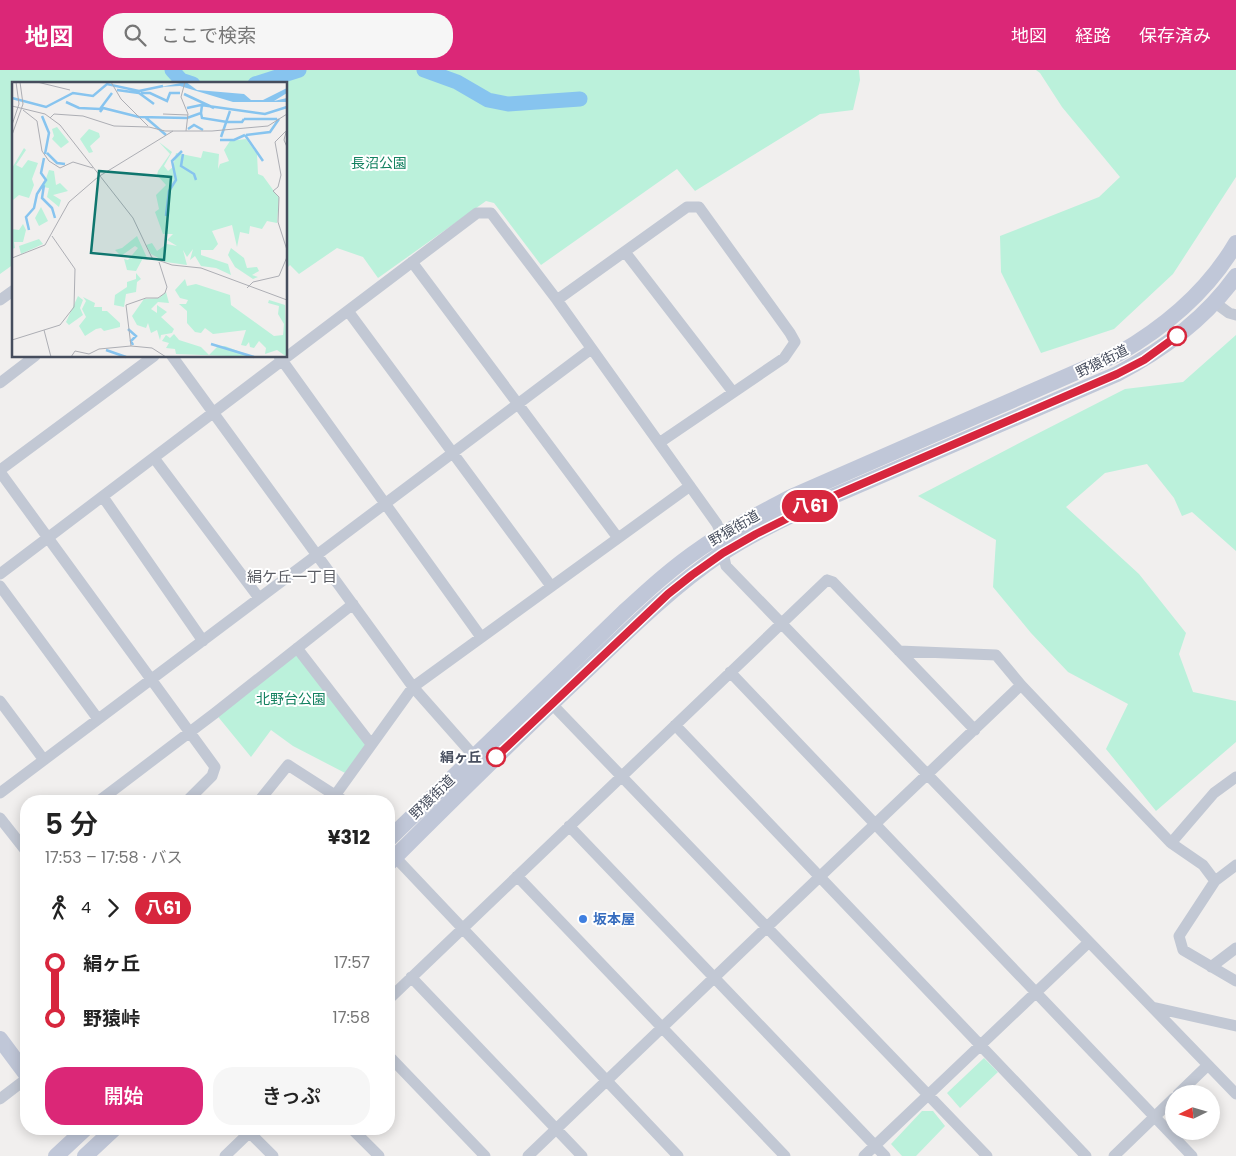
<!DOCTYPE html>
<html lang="ja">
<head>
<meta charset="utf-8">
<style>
	body { margin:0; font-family:Poppins,"Noto Sans JP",sans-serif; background:#f6f6f6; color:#222; height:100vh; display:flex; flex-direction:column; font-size:19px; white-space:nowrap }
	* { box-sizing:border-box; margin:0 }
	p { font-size:16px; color:#767676 }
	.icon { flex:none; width:28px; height:28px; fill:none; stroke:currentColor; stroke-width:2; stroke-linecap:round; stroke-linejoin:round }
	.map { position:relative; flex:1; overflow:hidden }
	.sheet { position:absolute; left:20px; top:725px; width:375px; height:340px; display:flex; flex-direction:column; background:#fff; border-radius:20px; box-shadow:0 2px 12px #0003 }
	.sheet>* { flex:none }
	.badge { padding:0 10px; border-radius:16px; font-size:18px; line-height:32px }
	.needle { width:32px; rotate:265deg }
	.fabs { position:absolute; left:1165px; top:1015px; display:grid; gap:10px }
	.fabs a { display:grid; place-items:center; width:55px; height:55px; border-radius:50%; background:#fff; box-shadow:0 2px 12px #0003; font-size:25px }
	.map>.badge { position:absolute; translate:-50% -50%; box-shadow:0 0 0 2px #fff }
	.legs { display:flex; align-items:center; gap:8px; height:55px; padding:0 25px; font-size:16px }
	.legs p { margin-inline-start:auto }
	.head { display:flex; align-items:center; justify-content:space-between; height:85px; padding:0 25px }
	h1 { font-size:28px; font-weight:600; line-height:38px }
	.primary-button { display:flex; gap:10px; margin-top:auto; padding:10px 25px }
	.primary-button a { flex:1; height:58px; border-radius:20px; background:#db2777; color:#fff; font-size:20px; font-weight:600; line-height:58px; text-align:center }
	.primary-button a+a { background:#f6f6f6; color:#222 }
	ul { padding:0 25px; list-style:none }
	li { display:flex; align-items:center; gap:18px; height:55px; font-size:19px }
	li i { display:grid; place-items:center; width:8px; height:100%; margin:0 6px; background:currentColor }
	li i::after { content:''; width:12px; height:12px; margin:-6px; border:4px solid; border-radius:50%; background:#fff }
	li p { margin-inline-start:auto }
	li:first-child i { background:linear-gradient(#0000 50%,currentColor 0) }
	li:last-child i { background:linear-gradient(currentColor 50%,#0000 0) }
	header { display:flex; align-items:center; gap:30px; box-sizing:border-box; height:70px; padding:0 25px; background:#db2777; color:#fff }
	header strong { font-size:24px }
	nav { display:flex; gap:28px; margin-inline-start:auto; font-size:18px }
	.search { width:350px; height:45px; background:#f6f6f6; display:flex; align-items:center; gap:12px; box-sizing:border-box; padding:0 18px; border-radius:20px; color:#767676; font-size:19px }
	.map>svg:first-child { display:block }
</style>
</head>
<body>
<header>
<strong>地図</strong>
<div class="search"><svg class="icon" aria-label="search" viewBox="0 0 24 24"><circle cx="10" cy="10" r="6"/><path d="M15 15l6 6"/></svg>ここで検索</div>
<nav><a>地図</a><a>経路</a><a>保存済み</a></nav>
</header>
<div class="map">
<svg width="1236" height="1086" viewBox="0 0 1236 1086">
	<rect width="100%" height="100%" fill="#f1efee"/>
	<path fill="#bbf1db" d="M 0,0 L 859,0 L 860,10 L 853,40 L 820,44 L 695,121 L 677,99 L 541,195 L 494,133 L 486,131 L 378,208 L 363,187 L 337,178 L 299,204 L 290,195 L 286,199 L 286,14 L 14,14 L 14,194 L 0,204 Z
		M 1036,0 L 1236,0 L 1236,107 L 1173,204 L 1114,259 L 1041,283 L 1001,202 L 1000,166 L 1099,127 L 1120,107 L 1062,37 L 1040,3 Z
		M 1236,265 L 1236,481 L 1192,442 L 1182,446 L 1174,428 L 1147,394 L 1105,403 L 1066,437 L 1139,504 L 1186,563 L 1179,584 L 1193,622 L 1236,631 L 1236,672 L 1156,741 L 1106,679 L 1128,634 L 1068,602 L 1031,563 L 993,517 L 996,470 L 918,426 L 1027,369 L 1125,319 L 1183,312 Z
		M 297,578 L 371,674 L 349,705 L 293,676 L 271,660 L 251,687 L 215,643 Z
		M 984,988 L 998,1002 L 960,1038 L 947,1023 Z
		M 922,1041 L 933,1041 L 945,1056 L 916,1086 L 902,1086 L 891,1074 Z"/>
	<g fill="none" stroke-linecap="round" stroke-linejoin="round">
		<path stroke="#87c4ef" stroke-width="15" d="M 172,0 L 181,10 L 193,14
			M 424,0 L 457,12 L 488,30 L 508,34 L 580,29
			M 255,14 L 299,0"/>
		<path stroke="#c2c8d4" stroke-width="11" d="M 625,182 L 733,322
			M 412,192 L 618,468
			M 0,230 L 14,220
			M 557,230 L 687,137 L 699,137 L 790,263 L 795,272 L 784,288 L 659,373
			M 1214,232 L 1229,243 L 1236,245
			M 348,241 L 551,516
			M 172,286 L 413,617 L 474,686
			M 279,286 L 481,567
			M 0,313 L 35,286
			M 154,388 L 259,528
			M 0,400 L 154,286
			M 0,402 L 215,697 L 212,706 L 187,731
			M 103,427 L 203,571
			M 0,504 L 477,143 L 491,143 L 557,230 L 717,454 C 723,467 722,482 726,496 L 1236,1024
			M 827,510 L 833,512 L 975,660
			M 0,516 L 98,649
			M 297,578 L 371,674
			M 899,581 L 996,585 L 1021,615 L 1171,773 L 1214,723 L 1236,707
			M 730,602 L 1192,1086
			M 548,630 L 987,1086
			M 0,631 L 44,690
			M 675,655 L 1086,1086
			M 0,723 L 591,279
			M 99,731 L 215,643 L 353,534
			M 259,731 L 288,695 L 344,731
			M 331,731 L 413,617 L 690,416
			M 0,748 L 26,781
			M 569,756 L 885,1086
			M 1171,773 L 1203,795 L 1215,811
			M 395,787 L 678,1086
			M 1236,795 L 1215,811 L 1179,866 L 1183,880 L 1236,911
			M 517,806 L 785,1086
			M 1211,897 L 1236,878
			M 411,907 L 582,1086
			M 389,929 L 827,510
			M 1152,937 L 1236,956
			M 389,986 L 485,1086
			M 1178,1024 L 1208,995
			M 0,1029 L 26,1009
			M 352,1059 L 379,1086
			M 249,1062 L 273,1086
			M 225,1086 L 253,1059
			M 528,1086 L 767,857 L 1021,615
			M 864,1086 L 1089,872
			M 1114,1086 L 1174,1028"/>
		<path stroke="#c0c7d8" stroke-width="16" d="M 389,769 L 624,542 C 649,519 673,497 701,478 C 730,458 761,443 791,427 L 1118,284 C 1165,257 1208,221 1236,173
			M 389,793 C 453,729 518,665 584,603 C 628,561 671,518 721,484 C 753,463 787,447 822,431 L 1117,304 C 1163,280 1206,248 1236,206
			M 0,969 L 26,1004
			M 56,1086 L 85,1059
			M 85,1086 L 114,1059"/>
	</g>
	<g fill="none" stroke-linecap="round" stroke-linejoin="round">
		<g stroke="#fff" stroke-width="11">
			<path id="line-1" d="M 496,687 L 626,564 L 668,524 L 692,505 L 723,483 L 756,464 L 822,431 L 1117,304 L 1144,290 L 1177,266"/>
		</g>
		<use href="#line-1" stroke="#d7263d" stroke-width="8"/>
	</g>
	<g fill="#fff" stroke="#d7263d" stroke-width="2.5">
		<circle cx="1177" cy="266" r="9"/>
		<circle cx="496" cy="687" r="9"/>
	</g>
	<circle fill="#3f7fe0" stroke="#fff" stroke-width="2" cx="583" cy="849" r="5"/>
	<g text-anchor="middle" stroke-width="4" stroke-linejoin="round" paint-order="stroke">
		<g font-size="14" fill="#138160" stroke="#fff">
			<text x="379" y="98">長沼公園</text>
			<text x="291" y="634">北野台公園</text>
		</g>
		<g font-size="14" fill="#464d5d" stroke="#fff">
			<text transform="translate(1102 291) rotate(-26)" y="5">野猿街道</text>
			<text transform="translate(734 458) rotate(-30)" y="5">野猿街道</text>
			<text transform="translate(432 727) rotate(-44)" y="5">野猿街道</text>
		</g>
		<g font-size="14" font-weight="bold" fill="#464d5d" stroke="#fff" text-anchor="end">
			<text x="482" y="692">絹ヶ丘</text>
		</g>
		<g font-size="14" font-weight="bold" fill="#366cbe" stroke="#fff" text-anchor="start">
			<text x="593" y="854">坂本屋</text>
		</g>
		<g font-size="15" fill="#5b5d64" stroke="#fff">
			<text x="292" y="512">絹ケ丘一丁目</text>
		</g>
	</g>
	<g transform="translate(12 12)">
		<rect width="275" height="275" fill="#f1efee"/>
		<path d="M 45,45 L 57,60 L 49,66 L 40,57 L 42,54 L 40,47 ZM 77,47 L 87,51 L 88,55 L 78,64 L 81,70 L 77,71 L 68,57 ZM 234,57 L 245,72 L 246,92 L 251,94 L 267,116 L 265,141 L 255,139 L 250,147 L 238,144 L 237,152 L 228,150 L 225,165 L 220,143 L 200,149 L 206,162 L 201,168 L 189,168 L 189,173 L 216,182 L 219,193 L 204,186 L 189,184 L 183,174 L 178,178 L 181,167 L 175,175 L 171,168 L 175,183 L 154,180 L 139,172 L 134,163 L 140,161 L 145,169 L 155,162 L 165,164 L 155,158 L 161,152 L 151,152 L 143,130 L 147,127 L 144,113 L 154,103 L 145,93 L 146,89 L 158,72 L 147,60 L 160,70 L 152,84 L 156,89 L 161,85 L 164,71 L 189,76 L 191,69 L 207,72 L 206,87 L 208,82 L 217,79 L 212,68 L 218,59 ZM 12,66 L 14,68 L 4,83 L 10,86 L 16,78 L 26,81 L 20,97 L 22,103 L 17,116 L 7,113 L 1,118 L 0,86 ZM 37,88 L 42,89 L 44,103 L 48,101 L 56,109 L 41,113 L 49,118 L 47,125 L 35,115 L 37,106 L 31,105 ZM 29,125 L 36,139 L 27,144 L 23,136 ZM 11,142 L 14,148 L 11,160 L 2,160 L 3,166 L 0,167 L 0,147 L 7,148 ZM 125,154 L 136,178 L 131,176 L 124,189 L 115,188 L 112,177 L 116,178 L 126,166 L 123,164 L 109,174 L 103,168 L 110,166 ZM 27,157 L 31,162 L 9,172 L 7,164 ZM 219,166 L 232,176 L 235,186 L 245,185 L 247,189 L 240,193 L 246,195 L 241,197 L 223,185 L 216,173 ZM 124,191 L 129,197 L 125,200 L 124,210 L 114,212 L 112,225 L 102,223 L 103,213 L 115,205 L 115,200 L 124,197 ZM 173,197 L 175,204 L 184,202 L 218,213 L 219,223 L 262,254 L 271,253 L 272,242 L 266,232 L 267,224 L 256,221 L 257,218 L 273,223 L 275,275 L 265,268 L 253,272 L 254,266 L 247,259 L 242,266 L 238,265 L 237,260 L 234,264 L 229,263 L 234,248 L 201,252 L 193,246 L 189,251 L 183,250 L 175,241 L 175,229 L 167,222 L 174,222 L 176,218 L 168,216 L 163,208 ZM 154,210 L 157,221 L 146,220 L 139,227 L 145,231 L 145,223 L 155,230 L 149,235 L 162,247 L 160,251 L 149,253 L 148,258 L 145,248 L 139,251 L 136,241 L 134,246 L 125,243 L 120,234 L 132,217 L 147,216 ZM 66,214 L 71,218 L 68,226 L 71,233 L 57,243 L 54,240 ZM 71,215 L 83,221 L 82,225 L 90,225 L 90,229 L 95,229 L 108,241 L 108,245 L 92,249 L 89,246 L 84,247 L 73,254 L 67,244 L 74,235 L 70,227 L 74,219 ZM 162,252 L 167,258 L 189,265 L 197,273 L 205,265 L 213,264 L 241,275 L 164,272 L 163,267 L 154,266 L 157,261 L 150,259 L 154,253 L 158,256 Z" fill="#bbf1db"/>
		<path d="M 174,0 L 185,8 L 232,12 L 239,18 L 251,18 L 275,6 L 275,11 L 262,19 L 275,16 L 275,20 L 221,20 L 168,4 L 148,5 Z" fill="#87c4ef"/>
		<path fill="none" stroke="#87c4ef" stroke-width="2.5" d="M 105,8 L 127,11 L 142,22M 129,11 L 138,11 L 155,19 L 158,11 L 168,11M 172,12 L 202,26M 0,16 L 34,25 L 61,11 L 81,14 L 95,2 L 127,9 L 151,4M 54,20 L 67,26 L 88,27 L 100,11M 175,26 L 189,23 L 253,32 L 275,25M 88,30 L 91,26 L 127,35 L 175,36 L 189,31 L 190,23M 189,31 L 190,36 L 215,40M 30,34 L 37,51 L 33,72M 133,35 L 154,53M 232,37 L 265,37M 215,40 L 230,40 L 232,37M 176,47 L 182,43 L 191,48M 233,53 L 251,79M 234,53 L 258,50 L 267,37M 209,55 L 218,29M 208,58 L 222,58 L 233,53M 35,71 L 45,81 L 53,82M 171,72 L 169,84 L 182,92 L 184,98M 32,103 L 30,116 L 40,126 L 43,136M 154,134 L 157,109 L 164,98 L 160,79 L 170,69M 17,148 L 14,135 L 22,126 L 25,112 L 34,98 L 29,91 L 32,76M 116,247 L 124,254 L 119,259 L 121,263M 199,262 L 242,275M 94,268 L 114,275"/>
		<path fill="none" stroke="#adaeb4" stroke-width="1" d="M 25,0 L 58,8M 99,0 L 109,17 L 136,44M 173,0 L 169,15 L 176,32 L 174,49M 0,24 L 33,32 L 48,43 L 121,136 L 140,176 L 160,183 L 189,186 L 275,218M 11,28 L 25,39 L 30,69 L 37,79 L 48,86 L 61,80 L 81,86M 151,32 L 176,33M 38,36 L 42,32 L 71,34 L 102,44 L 137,45 L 153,49 L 200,49 L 256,44 L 275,32M 0,43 L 7,22 L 4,0M 275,48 L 263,60 L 269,93 L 266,105 L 261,109 L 267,115 L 266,140 L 275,168M 274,50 L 272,58 L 275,65M 0,53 L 11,22 L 8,0M 0,176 L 33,163 L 57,120 L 86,95 L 161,49M 235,206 L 241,200 L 267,194 L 275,175M 32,248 L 39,275M 0,258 L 48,243 L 62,225 L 63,187 L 40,154M 119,264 L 114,223 L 134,216 L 146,216 L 153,211 L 155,205 L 147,180M 59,275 L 63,269 L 77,272 L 87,267 L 119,264 L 140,266 L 154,275"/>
		<path fill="#0f766e" fill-opacity="0.15" stroke="#0f766e" stroke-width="2.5" d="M 87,89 L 159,95 L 152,178 L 79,171 Z"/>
		<rect width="275" height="275" fill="none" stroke="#464d5d" stroke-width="2.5"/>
	</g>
</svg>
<div class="fabs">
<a><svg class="needle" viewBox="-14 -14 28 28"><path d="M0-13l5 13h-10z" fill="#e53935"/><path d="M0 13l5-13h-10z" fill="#767676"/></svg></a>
</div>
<b class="badge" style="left:810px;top:436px;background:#d7263d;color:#fff">八61</b>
<section class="sheet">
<div class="head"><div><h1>5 分</h1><p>17:53 – 17:58 · バス</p></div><b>¥312</b></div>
<div class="legs"><svg class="icon" aria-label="walk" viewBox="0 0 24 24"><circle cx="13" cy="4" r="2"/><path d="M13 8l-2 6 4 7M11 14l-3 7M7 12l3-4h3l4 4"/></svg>4<svg class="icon" aria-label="forward" viewBox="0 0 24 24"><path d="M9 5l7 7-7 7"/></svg><b class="badge" style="background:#d7263d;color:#fff">八61</b></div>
<ul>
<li><i style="color:#d7263d"></i><b>絹ヶ丘</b><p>17:57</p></li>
<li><i style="color:#d7263d"></i><b>野猿峠</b><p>17:58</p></li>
</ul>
<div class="primary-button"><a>開始</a><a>きっぷ</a></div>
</section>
</div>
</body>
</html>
